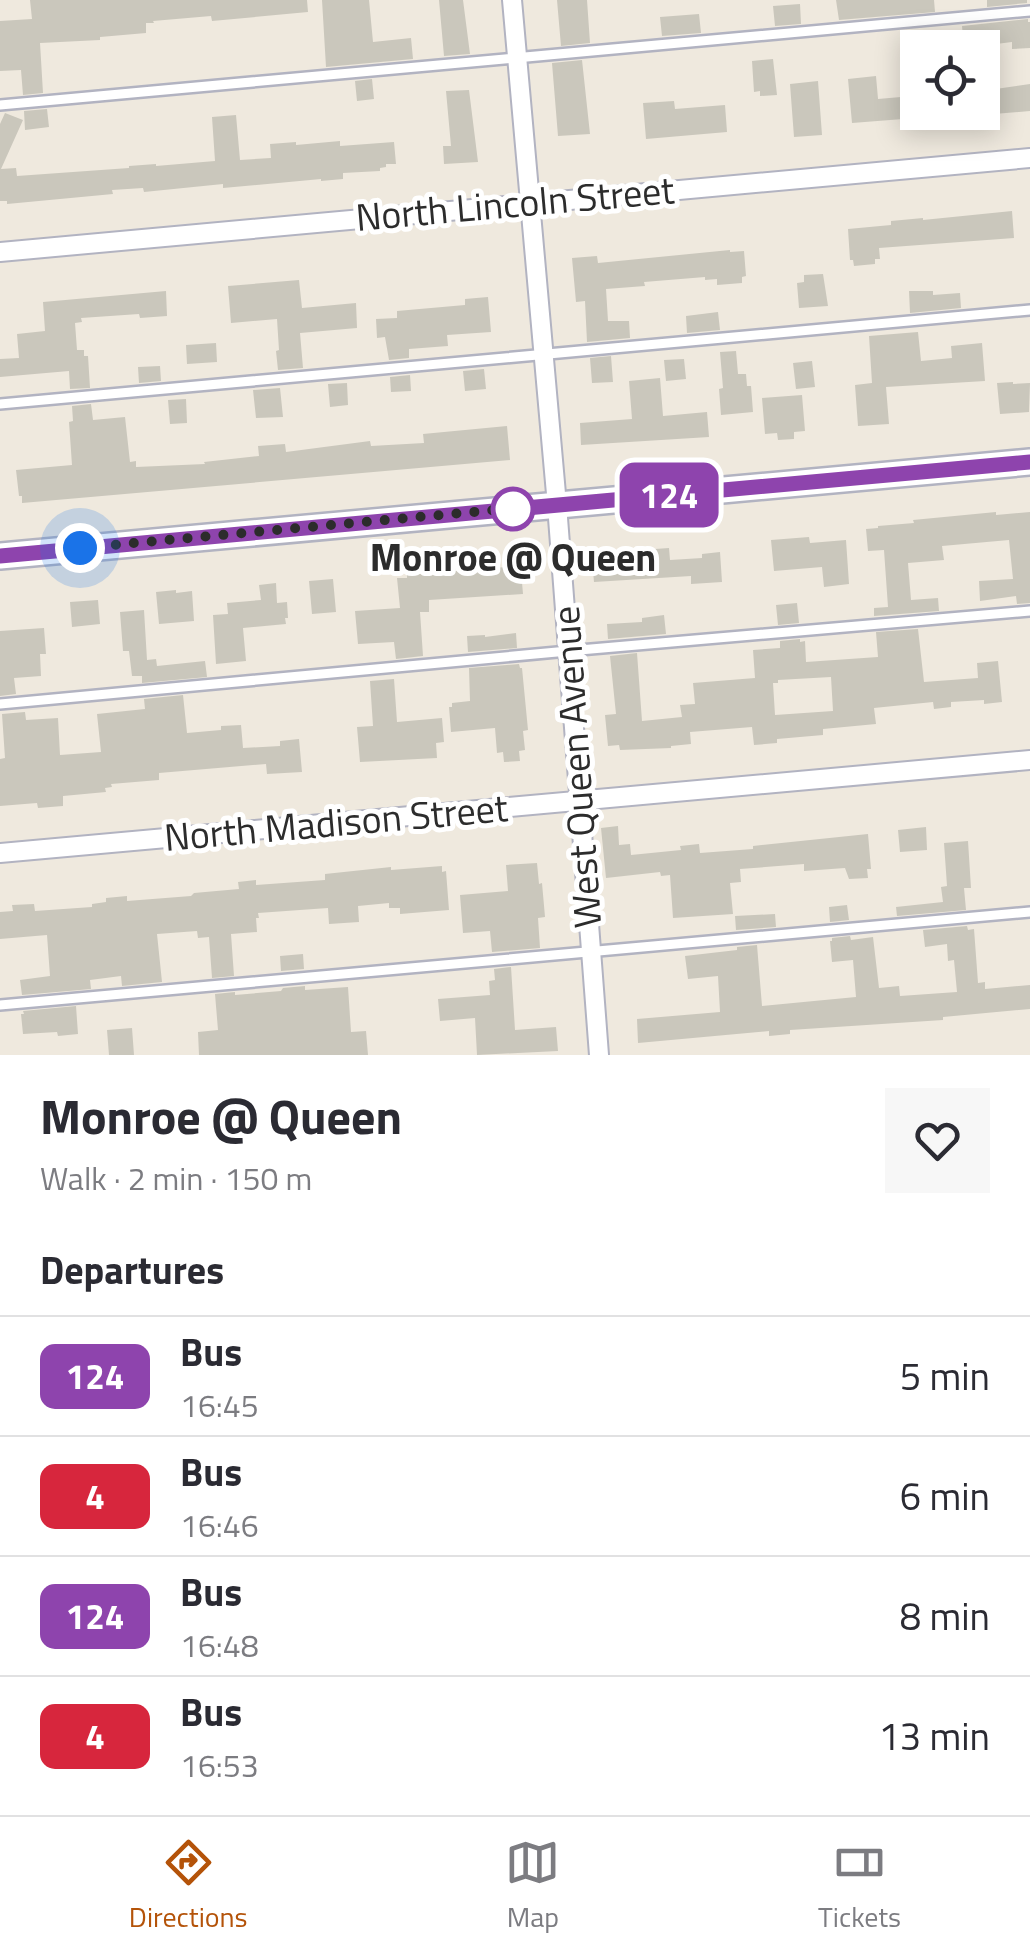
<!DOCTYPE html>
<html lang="en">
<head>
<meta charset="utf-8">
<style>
	body { margin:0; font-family:"Titillium Web",sans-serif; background:#f7f7f7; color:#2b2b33; height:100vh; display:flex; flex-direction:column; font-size:38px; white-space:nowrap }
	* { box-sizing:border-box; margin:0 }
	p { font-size:32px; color:#7c7c81 }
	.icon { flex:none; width:55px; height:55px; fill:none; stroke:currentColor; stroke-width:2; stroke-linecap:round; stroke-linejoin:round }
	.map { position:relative; height:1055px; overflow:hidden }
	.sheet { display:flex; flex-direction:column; background:#fff; flex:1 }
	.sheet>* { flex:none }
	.badge { padding:0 20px; border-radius:15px; font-size:35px; line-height:65px }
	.fabs { position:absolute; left:900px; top:30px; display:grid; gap:20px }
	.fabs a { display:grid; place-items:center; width:100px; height:100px; border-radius:0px; background:#fff; box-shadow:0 5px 25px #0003; font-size:50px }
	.you { position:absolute; width:50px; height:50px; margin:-25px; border:8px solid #fff; border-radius:50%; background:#1a73e8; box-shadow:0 0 0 15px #1a73e833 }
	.map>.badge { position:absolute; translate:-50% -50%; box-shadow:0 0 0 5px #fff }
	h2 { padding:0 40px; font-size:38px; line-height:90px }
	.round { display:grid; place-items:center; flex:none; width:105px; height:105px; border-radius:0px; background:#f7f7f7 }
	.summary { display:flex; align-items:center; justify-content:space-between; height:170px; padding:0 40px }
	h1 { font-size:48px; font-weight:700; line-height:75px }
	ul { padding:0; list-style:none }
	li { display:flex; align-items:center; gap:30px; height:120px; padding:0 40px; border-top:2px solid #e1e1e2 }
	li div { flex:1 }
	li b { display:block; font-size:38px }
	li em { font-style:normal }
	li .badge { min-width:110px; font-weight:700; text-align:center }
	.dock { display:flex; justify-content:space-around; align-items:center; height:140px; border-top:2px solid #e1e1e2; background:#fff; font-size:28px; color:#7c7c81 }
	.dock a { display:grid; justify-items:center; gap:5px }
	.dock .selected { color:#b45309 }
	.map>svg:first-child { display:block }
</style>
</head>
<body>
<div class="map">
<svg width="1030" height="1055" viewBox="0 0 1030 1055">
	<rect width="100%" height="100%" fill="#efe9de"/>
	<path fill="#cac7bc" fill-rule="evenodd" d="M 30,0 L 307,0 L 308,12 L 212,21 L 211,16 L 153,21 L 154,23 L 146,23 L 146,33 L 100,37 L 100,40 L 40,43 L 43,93 L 23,95 L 21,70 L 0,71 L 0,21 L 32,19 Z
		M 322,0 L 369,0 L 373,42 L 411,38 L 413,59 L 326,67 Z
		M 439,0 L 463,0 L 470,54 L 444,56 Z
		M 557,0 L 587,0 L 590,43 L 561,46 Z
		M 836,0 L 934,0 L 935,12 L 839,20 Z
		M 987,0 L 1027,0 L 1027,3 L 987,7 Z
		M 800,4 L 801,24 L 775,26 L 773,6 Z
		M 699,14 L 701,33 L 662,36 L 660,17 Z
		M 1028,19 L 1028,22 L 1030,22 L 1030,48 L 1012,49 L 1012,42 L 964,48 L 962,26 Z
		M 773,59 L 777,95 L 760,96 L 760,91 L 754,92 L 752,61 Z
		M 582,60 L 590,134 L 558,136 L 552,63 Z
		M 876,76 L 878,99 L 901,97 L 903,119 L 852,123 L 848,79 Z
		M 372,79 L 374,99 L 357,101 L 355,81 Z
		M 818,81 L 822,135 L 794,137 L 790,84 Z
		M 1030,84 L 1030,111 L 982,115 L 982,91 Z
		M 469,90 L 478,162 L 444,164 L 443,146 L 451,146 L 446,91 Z
		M 674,101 L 675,109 L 725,105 L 727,132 L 646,139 L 643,103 Z
		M 47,109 L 49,127 L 25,130 L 24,111 Z
		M 5,113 L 23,120 L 1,169 L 16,168 L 17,176 L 129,168 L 129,166 L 156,164 L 156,166 L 215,161 L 212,117 L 236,115 L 240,160 L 271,158 L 270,144 L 296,142 L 296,145 L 340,141 L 340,146 L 394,142 L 396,164 L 386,164 L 386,167 L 380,168 L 380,171 L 343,173 L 343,179 L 321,181 L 321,179 L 223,188 L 223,184 L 144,192 L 143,188 L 112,190 L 113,194 L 7,204 L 7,201 L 0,201 L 0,124 Z
		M 1012,211 L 1014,238 L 879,248 L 880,259 L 875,259 L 875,264 L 854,266 L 853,260 L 850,260 L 848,229 L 891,225 L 891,221 L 923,218 L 923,220 Z
		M 730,250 L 730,252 L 744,251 L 746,276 L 742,277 L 742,283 L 717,285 L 717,279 L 705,280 L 705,277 L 644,282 L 645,286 L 606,289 L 608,321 L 629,321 L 630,338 L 587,342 L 585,301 L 576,302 L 572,258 L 597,256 L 598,263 Z
		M 823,274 L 828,306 L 799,308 L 797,283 L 804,282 L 804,275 Z
		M 299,280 L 302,308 L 356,303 L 357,328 L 300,333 L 303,368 L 278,370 L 276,351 L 279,350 L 277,319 L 231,323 L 228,286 Z
		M 166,291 L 167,316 L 140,318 L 139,314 L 81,318 L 82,322 L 75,323 L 77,350 L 84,350 L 84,356 L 88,356 L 90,388 L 70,389 L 69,371 L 0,377 L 0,359 L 19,358 L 17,334 L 45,331 L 43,302 Z
		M 909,291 L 933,291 L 933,295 L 960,293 L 961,308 L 910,313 Z
		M 488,297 L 491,332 L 447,335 L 448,346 L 409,349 L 409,358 L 389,360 L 385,337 L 377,338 L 376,319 L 397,318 L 397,311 L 465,305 L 465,299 Z
		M 718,312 L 720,330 L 687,333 L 686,316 Z
		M 918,332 L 921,361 L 952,358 L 951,346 L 982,343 L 985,381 L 886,387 L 889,424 L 858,426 L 855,385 L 872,383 L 869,336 Z
		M 216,343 L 217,362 L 187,364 L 186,345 Z
		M 736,351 L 738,374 L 746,374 L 747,386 L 751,386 L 753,412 L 721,415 L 719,389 L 723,388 L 720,352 Z
		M 611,356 L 613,382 L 592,383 L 590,358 Z
		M 684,359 L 686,379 L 666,381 L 664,360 Z
		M 812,361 L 815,387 L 796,389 L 793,363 Z
		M 160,366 L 161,381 L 139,383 L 138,367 Z
		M 484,369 L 486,389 L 465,391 L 463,371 Z
		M 410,375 L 411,391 L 391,392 L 390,377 Z
		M 660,378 L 663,416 L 707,412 L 709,437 L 581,445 L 580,423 L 632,419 L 629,381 Z
		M 1013,382 L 1013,384 L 1030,383 L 1029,412 L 1000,414 L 997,383 Z
		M 347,383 L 348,405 L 330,407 L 328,384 Z
		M 280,388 L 283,417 L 256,418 L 253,390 Z
		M 802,395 L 805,431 L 794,432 L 794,439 L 778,440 L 777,433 L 765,434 L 762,398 Z
		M 186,399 L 187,423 L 170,424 L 168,400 Z
		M 91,404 L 93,420 L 125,417 L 130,462 L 136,461 L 136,467 L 205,464 L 204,462 L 259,456 L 258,446 L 285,444 L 286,452 L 370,441 L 371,446 L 424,443 L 423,434 L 507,426 L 510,460 L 22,503 L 22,496 L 19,496 L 16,470 L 72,465 L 69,422 L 73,421 L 72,406 Z
		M 996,512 L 996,515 L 1030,512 L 1030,603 L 1017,604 L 1016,596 L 980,601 L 979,581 L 1013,579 L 1009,540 L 942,546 L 944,560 L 908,563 L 911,600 L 938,598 L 939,611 L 874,616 L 874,608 L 888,607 L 884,550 L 868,551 L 866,529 L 878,528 L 878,526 L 914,523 L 913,520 Z
		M 809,537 L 810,543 L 846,540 L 849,584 L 824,587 L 822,567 L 774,571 L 771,540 Z
		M 669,548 L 670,560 L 702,558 L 702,554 L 720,552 L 722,582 L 691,584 L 691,576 L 594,582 L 592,559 L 600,558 L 600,553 Z
		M 506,567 L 506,572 L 521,571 L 523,594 L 429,600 L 429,612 L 420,612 L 423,656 L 396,659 L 394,642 L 358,644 L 355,611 L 400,608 L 397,578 L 407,578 L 407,575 Z
		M 333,579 L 336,612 L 312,614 L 309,581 Z
		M 276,583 L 277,603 L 287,602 L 288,618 L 285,618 L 286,624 L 243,628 L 246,661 L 216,664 L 213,615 L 228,614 L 227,603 L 261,600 L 259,585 Z
		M 176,590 L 176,593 L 192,591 L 194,621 L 159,624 L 156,592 Z
		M 98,600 L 100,624 L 72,627 L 70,602 Z
		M 797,603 L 799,623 L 778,625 L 776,605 Z
		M 144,610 L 147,660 L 156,659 L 157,666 L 205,661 L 207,677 L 142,683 L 142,676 L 132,676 L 129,651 L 123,651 L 120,612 Z
		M 664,615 L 666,634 L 608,639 L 607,624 L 642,622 L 642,618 Z
		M 44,628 L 46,654 L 40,654 L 41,676 L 14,678 L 16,694 L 0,696 L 0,631 Z
		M 918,629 L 924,682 L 978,678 L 977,663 L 998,661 L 1002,702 L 984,704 L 984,700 L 951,702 L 951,707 L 934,709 L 933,702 L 874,708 L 876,724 L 823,729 L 823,735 L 777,739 L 777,743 L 754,745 L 752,727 L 690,732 L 691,744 L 671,746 L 671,748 L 620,750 L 619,745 L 608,746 L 605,715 L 616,714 L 610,656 L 637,653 L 642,721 L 682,717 L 680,705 L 695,704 L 693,683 L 755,678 L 753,650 L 780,648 L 780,641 L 800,639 L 800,642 L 805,641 L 806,662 L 878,657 L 876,632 ZM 831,677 L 833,711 L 775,715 L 773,683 L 778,683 L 778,680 Z
		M 516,633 L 517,648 L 468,652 L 467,636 L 485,635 L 485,637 Z
		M 519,664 L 520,668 L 522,668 L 528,730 L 523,731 L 525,750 L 519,751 L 520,761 L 504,762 L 503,752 L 497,753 L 495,728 L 451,732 L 449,707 L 452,707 L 452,703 L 470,701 L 469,668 Z
		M 394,679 L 397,722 L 442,718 L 444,742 L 436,743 L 437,758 L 360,762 L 357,727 L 373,726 L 370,681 Z
		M 183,695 L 187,733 L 221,730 L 221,726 L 241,725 L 243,748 L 280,746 L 280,741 L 299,739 L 302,772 L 267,774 L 266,764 L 159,773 L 159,780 L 111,784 L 112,787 L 105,788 L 106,792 L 63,796 L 63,806 L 38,808 L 37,803 L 0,806 L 0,759 L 5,758 L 2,714 L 25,712 L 26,720 L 58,718 L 60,755 L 101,752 L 97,714 L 145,709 L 144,699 Z
		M 618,826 L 619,845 L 630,844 L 631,855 L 681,850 L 680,846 L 699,844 L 700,853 L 753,849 L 753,846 L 868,834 L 871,869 L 867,869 L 868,878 L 849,879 L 845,868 L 804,871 L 804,864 L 740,869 L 741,882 L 730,883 L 733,914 L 673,918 L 670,875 L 661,876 L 660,872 L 606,878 L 601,828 Z
		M 926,827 L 927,850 L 900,852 L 898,830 Z
		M 968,841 L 971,888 L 964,888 L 966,910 L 897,916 L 896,907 L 943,902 L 941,887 L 947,886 L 944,843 Z
		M 537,863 L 539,884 L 542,883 L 545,917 L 538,918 L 540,948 L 492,952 L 490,931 L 463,933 L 460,895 L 508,891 L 506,865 Z
		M 442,866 L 442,872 L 446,871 L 449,910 L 400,914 L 400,908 L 389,908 L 389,903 L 358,906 L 359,922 L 329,924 L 328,908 L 258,913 L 259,918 L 256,918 L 257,932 L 231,934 L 234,976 L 212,978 L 209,937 L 198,938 L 197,931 L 157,934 L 162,982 L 122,986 L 121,976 L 90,980 L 91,989 L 22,995 L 20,980 L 50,976 L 47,935 L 0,939 L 0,912 L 13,911 L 12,905 L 34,904 L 35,911 L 92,907 L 92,904 L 106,902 L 106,898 L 127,896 L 127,901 L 191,896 L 194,893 L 239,889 L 238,882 L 256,880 L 256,885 L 325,880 L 325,874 L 391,867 L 391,870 Z
		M 847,905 L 849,920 L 830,922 L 829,907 Z
		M 775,914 L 776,927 L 736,930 L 735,916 Z
		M 967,926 L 968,930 L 974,929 L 978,983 L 985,982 L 985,989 L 1030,985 L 1030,1009 L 943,1017 L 943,1020 L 790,1030 L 790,1034 L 769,1036 L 769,1031 L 638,1043 L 637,1019 L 720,1012 L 718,976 L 688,979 L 685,956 L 737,950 L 737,947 L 757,945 L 762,1006 L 814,1001 L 856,997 L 853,960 L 832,962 L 830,941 L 832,941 L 832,938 L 850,936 L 851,940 L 873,937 L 879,988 L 899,986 L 900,996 L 957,992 L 954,960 L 948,961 L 947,944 L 925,947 L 923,930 Z
		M 303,954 L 304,969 L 281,971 L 280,956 Z
		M 511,967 L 515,1030 L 556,1027 L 558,1051 L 477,1055 L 475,1018 L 440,1021 L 438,999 L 490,995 L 489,981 L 495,980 L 494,969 Z
		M 305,986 L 305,990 L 348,987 L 351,1032 L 366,1031 L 368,1055 L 199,1055 L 198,1032 L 218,1030 L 215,994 L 235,992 L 235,995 L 281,991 L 283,988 Z
		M 76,1006 L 78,1034 L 58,1036 L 57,1032 L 23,1034 L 21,1014 L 24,1014 L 23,1011 Z
		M 132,1028 L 134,1055 L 109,1055 L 107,1030 Z"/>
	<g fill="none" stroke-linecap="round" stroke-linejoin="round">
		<g stroke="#b2b3c1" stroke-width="14">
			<path id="service" d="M 0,105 L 1030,11
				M 0,404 L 1030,310
				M 0,704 L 568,651 L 1030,611
				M 0,1005 L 1030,912"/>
		</g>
		<g stroke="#b2b3c1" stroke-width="22">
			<path id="minor" d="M 512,0 L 557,505 L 599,1055
				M 0,252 L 1030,158
				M 0,853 L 1030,760"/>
		</g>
		<g stroke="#b2b3c1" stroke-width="30">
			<path id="secondary" d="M 0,556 L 1030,462"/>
		</g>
		<use href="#service" stroke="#fff" stroke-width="9"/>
		<use href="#minor" stroke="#fff" stroke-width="18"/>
		<use href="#secondary" stroke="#fff" stroke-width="25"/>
	</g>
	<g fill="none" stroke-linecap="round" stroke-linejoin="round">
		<g stroke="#fff" stroke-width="22">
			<path id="line" d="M 0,556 L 1030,462"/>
		</g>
		<use href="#line" stroke="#8e44ad" stroke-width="15"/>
		<path stroke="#2c2c2c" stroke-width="10" stroke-dasharray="0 18" d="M 80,548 L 517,508 L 513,509"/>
	</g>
	<circle fill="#fff" stroke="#8e44ad" stroke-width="5" cx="513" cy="509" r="20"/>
	<g text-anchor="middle" stroke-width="10" stroke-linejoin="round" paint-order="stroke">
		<g font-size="38" fill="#2c2c2c" stroke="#fff">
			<text transform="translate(515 204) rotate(-5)" y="13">North Lincoln Street</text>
			<text transform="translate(577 767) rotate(-94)" y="13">West Queen Avenue</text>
			<text transform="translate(336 823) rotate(-5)" y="13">North Madison Street</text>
		</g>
		<g font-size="38" font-weight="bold" fill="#2c2c2c" stroke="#fff">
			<text x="513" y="571">Monroe @ Queen</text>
		</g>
	</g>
</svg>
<div class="fabs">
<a><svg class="icon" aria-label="locate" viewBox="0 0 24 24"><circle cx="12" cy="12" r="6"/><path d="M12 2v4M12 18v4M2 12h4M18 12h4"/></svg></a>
</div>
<div class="you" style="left:80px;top:548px"></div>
<b class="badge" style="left:669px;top:495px;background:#8e44ad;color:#fff">124</b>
</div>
<section class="sheet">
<div class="summary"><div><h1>Monroe @ Queen</h1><p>Walk · 2 min · 150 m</p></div><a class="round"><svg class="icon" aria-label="heart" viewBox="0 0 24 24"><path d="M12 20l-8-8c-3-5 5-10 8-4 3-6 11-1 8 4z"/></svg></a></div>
<h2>Departures</h2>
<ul>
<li><span class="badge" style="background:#8e44ad;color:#fff">124</span><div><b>Bus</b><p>16:45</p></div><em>5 min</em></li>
<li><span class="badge" style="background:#d7263d;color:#fff">4</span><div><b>Bus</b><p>16:46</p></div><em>6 min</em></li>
<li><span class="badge" style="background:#8e44ad;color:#fff">124</span><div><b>Bus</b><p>16:48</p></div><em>8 min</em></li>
<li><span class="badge" style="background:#d7263d;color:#fff">4</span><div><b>Bus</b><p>16:53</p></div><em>13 min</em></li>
</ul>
</section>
<nav class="dock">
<a class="selected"><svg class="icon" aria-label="directions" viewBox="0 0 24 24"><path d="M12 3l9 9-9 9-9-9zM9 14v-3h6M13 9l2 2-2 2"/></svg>Directions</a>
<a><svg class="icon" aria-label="map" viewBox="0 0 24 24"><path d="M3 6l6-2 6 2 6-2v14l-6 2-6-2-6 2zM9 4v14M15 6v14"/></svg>Map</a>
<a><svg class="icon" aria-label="tickets" viewBox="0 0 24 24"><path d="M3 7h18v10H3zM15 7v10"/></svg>Tickets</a>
</nav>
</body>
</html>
